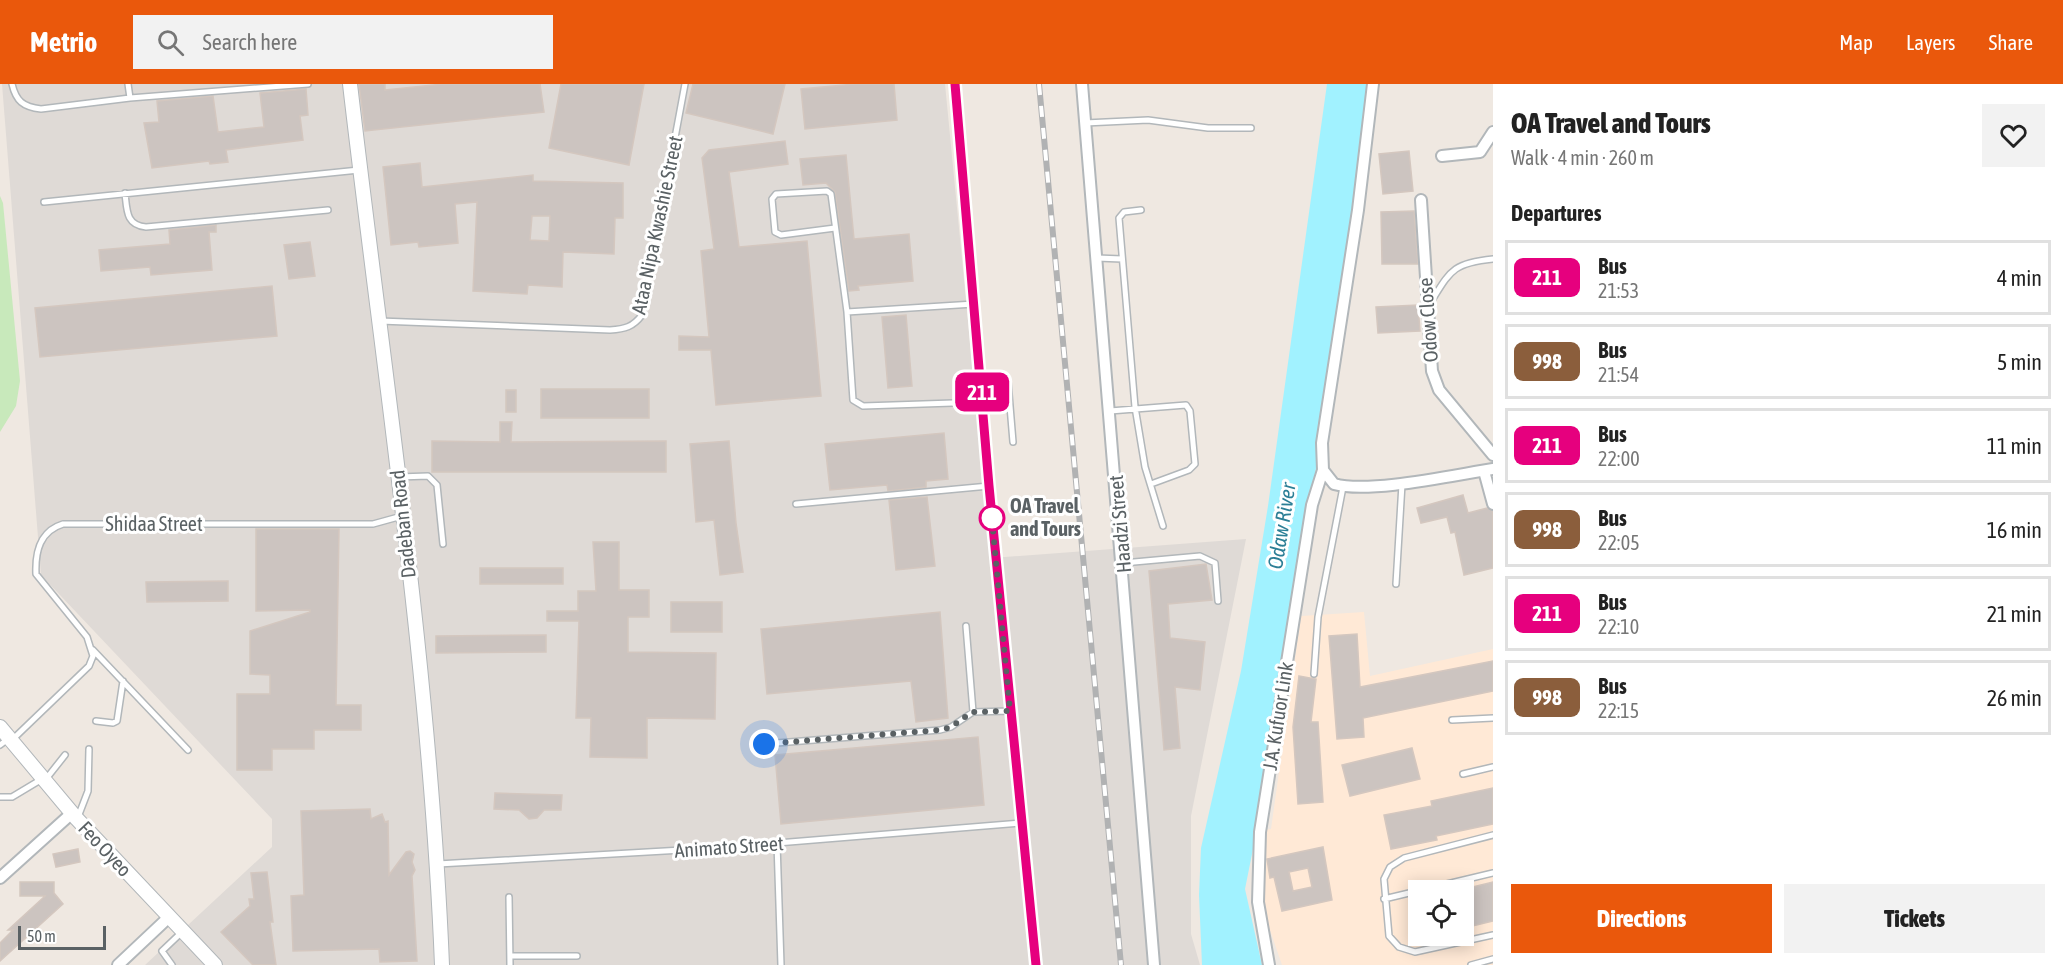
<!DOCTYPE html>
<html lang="en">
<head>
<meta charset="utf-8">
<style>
	body { margin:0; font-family:"Asap Condensed",sans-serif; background:#f2f2f2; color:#222; height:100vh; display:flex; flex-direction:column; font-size:22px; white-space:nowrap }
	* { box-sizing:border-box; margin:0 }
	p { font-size:20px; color:#767676 }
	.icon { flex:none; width:33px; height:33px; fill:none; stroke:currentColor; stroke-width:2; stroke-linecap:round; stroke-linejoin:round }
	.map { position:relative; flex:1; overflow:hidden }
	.side { display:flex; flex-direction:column; background:#fff; width:570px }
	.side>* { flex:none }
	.badge { padding:0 12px; border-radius:9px; font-size:21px; line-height:39px }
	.fabs { position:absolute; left:1408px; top:796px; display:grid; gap:12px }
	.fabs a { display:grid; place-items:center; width:66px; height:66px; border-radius:0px; background:#fff; box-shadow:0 3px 15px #0003; font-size:30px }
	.scale { position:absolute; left:18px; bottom:15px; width:88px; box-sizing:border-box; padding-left:6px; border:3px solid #5a6164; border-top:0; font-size:16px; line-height:21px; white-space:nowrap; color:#5a6164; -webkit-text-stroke:4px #fff; paint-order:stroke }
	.you { position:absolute; width:30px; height:30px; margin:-15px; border:4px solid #fff; border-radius:50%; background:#1a73e8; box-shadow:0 0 0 9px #1a73e833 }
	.map>.badge { position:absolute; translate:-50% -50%; box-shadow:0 0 0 3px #fff }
	h2 { padding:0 18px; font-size:22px; line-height:54px }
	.round { display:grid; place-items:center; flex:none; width:63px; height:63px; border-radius:0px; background:#f2f2f2 }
	.headline { display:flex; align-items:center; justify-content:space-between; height:102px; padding:0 18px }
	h1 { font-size:28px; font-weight:800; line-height:45px }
	.button { display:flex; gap:12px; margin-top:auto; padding:12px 18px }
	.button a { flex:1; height:69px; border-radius:0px; background:#ea580c; color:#fff; font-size:24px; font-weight:800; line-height:69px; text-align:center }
	.button a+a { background:#f2f2f2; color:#222 }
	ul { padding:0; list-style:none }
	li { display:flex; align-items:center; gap:18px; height:75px; margin:0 12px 9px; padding:0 6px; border:3px solid #e0e0e0; border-radius:0px }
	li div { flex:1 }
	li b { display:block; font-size:22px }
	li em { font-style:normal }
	li .badge { min-width:66px; font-weight:700; text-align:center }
	header { display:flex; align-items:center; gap:36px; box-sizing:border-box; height:84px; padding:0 30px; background:#ea580c; color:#fff }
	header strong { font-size:28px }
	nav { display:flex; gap:33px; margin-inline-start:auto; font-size:21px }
	.search { width:420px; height:54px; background:#f2f2f2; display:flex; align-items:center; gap:15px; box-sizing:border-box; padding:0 21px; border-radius:0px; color:#767676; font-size:22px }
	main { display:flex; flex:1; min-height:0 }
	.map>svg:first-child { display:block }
</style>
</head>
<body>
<header>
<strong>Metrio</strong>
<div class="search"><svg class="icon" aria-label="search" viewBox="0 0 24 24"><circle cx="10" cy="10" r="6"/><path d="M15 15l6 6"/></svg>Search here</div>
<nav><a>Map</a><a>Layers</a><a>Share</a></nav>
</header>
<main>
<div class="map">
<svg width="1493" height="881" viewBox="0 0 1493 881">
	<rect width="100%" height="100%" fill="#efe8e1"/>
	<path fill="#ffe9d6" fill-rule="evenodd" d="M 1364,528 L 1370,592 L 1493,565 L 1493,881 L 1282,881 L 1260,817 L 1263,746 L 1271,745 L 1301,532 ZM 1419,807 L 1464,807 L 1464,852 L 1419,852 Z"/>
	<path fill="#dfdad6" d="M 2,0 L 945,0 L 991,474 L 1246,455 L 1191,732 L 1191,850 L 1200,881 L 145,881 L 272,763 L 272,735 L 41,491 Z"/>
	<path fill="#c8e9bb" d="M 0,112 L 3,119 L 20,297 L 16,322 L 0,348 Z"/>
	<path fill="#a1f2ff" d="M 1327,0 L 1367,0 L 1361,87 L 1336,233 L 1316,384 L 1258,740 L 1245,805 L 1262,881 L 1202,881 L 1199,811 L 1201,764 L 1241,587 L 1268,422 Z"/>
	<path fill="#ccc4c0" stroke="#d4c7bf" stroke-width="1.5" fill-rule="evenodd" d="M 359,0 L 385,0 L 385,6 L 443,0 L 540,0 L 544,28 L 365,47 Z
		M 561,0 L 644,0 L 629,81 L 549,64 Z
		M 693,0 L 785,0 L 773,50 L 686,29 Z
		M 855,0 L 894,0 L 897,36 L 805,45 L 801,5 Z
		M 306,5 L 308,31 L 300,32 L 303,56 L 226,66 L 228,78 L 210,80 L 209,77 L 152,84 L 144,39 L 159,38 L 157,17 L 213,12 L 218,48 L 264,43 L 260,9 Z
		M 785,57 L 788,80 L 729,88 L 739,163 L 807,157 L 821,312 L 716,321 L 711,266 L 679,266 L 679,252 L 709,253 L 701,167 L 714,165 L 702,74 L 709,66 Z
		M 1409,67 L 1413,107 L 1383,110 L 1379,70 Z
		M 846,71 L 854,155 L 909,150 L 913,197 L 858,202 L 859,206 L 849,207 L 835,108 L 826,99 L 803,101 L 800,75 Z
		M 420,79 L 422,103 L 533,91 L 533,97 L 623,99 L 623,134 L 615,134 L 614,170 L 563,168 L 562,203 L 528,201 L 527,210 L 473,207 L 477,118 L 455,120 L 458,159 L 419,163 L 418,158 L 391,161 L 383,83 ZM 532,132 L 550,132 L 549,157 L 530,156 Z
		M 1414,127 L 1418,180 L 1382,180 L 1381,128 Z
		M 216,141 L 216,148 L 209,148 L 212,186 L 151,191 L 150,183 L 101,187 L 99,166 L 170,160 L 169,146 Z
		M 310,158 L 315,192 L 289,195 L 284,161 Z
		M 272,202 L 277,252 L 40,273 L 35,224 Z
		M 1418,221 L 1420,247 L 1378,249 L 1376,223 Z
		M 906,231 L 912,302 L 888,304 L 882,233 Z
		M 541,305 L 649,305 L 649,334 L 541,334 Z
		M 506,306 L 516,306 L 516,328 L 506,328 Z
		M 500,338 L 512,338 L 511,358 L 666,357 L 666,388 L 432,388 L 432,357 L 500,358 Z
		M 944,349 L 948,395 L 926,397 L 926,403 L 888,407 L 887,401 L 830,406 L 825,360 Z
		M 729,357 L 736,439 L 743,488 L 720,491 L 714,436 L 696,438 L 690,360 Z
		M 1463,411 L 1468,429 L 1487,424 L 1493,427 L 1493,484 L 1464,491 L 1455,448 L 1451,449 L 1447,433 L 1421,439 L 1417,424 Z
		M 927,413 L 935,482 L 896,486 L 889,416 Z
		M 256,445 L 339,445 L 336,621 L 361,621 L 361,646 L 314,646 L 314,665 L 272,665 L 272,686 L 237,686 L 237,610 L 270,610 L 270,591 L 250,590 L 250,547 L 310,528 L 310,526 L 256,527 Z
		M 593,458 L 619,458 L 619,506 L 649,506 L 649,533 L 628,533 L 628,568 L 716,569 L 715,635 L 647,634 L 647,674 L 590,673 L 591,634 L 576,634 L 579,537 L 547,537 L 547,527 L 578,527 L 578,507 L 596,507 Z
		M 1206,480 L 1212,516 L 1168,520 L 1170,554 L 1205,558 L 1200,606 L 1175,603 L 1180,664 L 1164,666 L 1149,487 Z
		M 480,484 L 563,484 L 563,500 L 480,500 Z
		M 228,497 L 228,517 L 147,518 L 146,498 Z
		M 671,518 L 722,518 L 722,548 L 671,548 Z
		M 940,528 L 948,634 L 916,638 L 911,597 L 767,610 L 761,545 Z
		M 1357,550 L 1360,603 L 1493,577 L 1493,607 L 1363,634 L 1364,653 L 1337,655 L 1329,552 Z
		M 546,551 L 546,568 L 436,569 L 436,552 Z
		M 1299,592 L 1316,595 L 1311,638 L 1318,638 L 1323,718 L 1298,720 L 1293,643 Z
		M 978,653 L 984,721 L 781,740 L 775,671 Z
		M 1412,664 L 1420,695 L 1350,712 L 1342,681 Z
		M 1493,704 L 1493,740 L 1436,752 L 1437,756 L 1391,765 L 1384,731 L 1432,722 L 1431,717 Z
		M 495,709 L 562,711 L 561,726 L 544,726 L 537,734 L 529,735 L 519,726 L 494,725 Z
		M 370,725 L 371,735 L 382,730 L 385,738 L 388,737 L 389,791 L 406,768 L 410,767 L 414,770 L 412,778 L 415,786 L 412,792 L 417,877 L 380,878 L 379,865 L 293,867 L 291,812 L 304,811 L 301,727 Z
		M 1323,763 L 1332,816 L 1282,827 L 1274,793 L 1270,794 L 1267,775 ZM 1308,784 L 1312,803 L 1293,807 L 1289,788 Z
		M 78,765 L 80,778 L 56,783 L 53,770 Z
		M 267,788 L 273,838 L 270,838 L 276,881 L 253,881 L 221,848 L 250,822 L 249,815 L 254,815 L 251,789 Z
		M 20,798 L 54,798 L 54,809 L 63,820 L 0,877 L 0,859 L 13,846 L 8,846 L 45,812 L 20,812 Z
		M 1493,798 L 1493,837 L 1464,844 L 1464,805 Z"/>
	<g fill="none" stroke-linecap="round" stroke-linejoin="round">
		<g stroke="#b2b7ba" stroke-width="8">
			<path id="service" d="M 12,0 C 16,17 23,23 41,25 L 130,14 L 308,0
				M 128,0 L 130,14
				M 955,0 L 989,402 L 1036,881
				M 1085,39 L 1148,36 L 1208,44 L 1251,44
				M 125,109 C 127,127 126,141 146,143 L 328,126
				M 44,118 L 359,86
				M 1141,126 L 1124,128 L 1119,134 L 1135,323 L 1145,383 L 1163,442
				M 835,144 L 781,151 L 775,148 L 772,115 L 776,110 L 827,107 L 831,110 L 847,228 L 853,316 L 863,322 L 983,318
				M 1097,174 L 1122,175
				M 1429,221 C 1450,188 1451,179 1493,175
				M 847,228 L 974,220
				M 380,237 L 610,246 C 625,245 633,243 642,231 L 685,0
				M 981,295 L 1002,293 L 1008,298 L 1013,358
				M 1110,327 L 1186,321 L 1190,327 L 1195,380 L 1189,386 L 1151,400
				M 399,393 L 428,392 L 437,401 L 443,460
				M 796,420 L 989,402
				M 1123,479 L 1200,472 L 1215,479 L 1218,517
				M 1396,500 L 1402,400
				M 966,542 L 973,628
				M 93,566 L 188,666
				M 1314,590 L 1318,533 L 1343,403
				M 1452,636 L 1493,634
				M 96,637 L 113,639 L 117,637 L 123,597
				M 12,656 L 89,582 L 93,572 L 87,553 L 36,490 C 35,467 40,447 63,440 L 373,440 L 402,432
				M 764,660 L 940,646 L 951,643 L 973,628 L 1010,627
				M 0,661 L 8,655
				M 1463,690 L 1493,683
				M 46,695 L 65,671
				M 0,713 L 12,713 L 42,695
				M 78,733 L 88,707 L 89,665
				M 1493,751 L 1404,774 L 1390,783 L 1384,795 L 1389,852 L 1399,863 L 1415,868 L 1493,851
				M 777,759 L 781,881
				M 438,780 L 717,764 L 1020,739
				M 509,813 L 510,881
				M 1384,815 L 1493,789
				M 510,872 L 577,872
				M 172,881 L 162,867 L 182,848
				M 1471,881 L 1493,875"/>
		</g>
		<g stroke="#b2b7ba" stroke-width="14">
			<path id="minor" d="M 1082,0 L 1154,881
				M 1373,0 L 1358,126 L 1322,359 L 1323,386 L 1334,400 C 1369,410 1454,391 1493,385
				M 1442,72 L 1480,68 L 1493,48
				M 1421,116 L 1432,287 L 1439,306 L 1493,371
				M 1484,387 L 1493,420
				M 0,794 L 72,729
				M 118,881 L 169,833
				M 1269,881 L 1258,818 L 1260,748 L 1312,421 L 1323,386"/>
		</g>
		<g stroke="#b2b7ba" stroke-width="16">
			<path id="tertiary" d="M 350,0 C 384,293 430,586 442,881
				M 0,643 L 77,735 L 215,881"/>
		</g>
		<use href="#service" stroke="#fff" stroke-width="5"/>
		<use href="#minor" stroke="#fff" stroke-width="10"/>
		<use href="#tertiary" stroke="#fff" stroke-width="14"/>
		<g stroke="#b1b2b3" stroke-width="6">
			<path id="rail" d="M 1039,0 L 1121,881"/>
		</g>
		<use href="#rail" stroke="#fff" stroke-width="4" stroke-dasharray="11" stroke-linecap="butt"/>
	</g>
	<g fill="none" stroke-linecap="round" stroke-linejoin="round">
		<g stroke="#fff" stroke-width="14">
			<path id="line" d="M 955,0 L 989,402 L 1036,881"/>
		</g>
		<use href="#line" stroke="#e6007e" stroke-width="9"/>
		<path stroke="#5a6164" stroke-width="6" stroke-dasharray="0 10.8" d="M 764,660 L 940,646 L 951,643 L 972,628 L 1010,627 L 991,425 L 992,434"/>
	</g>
	<circle fill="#fff" stroke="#e6007e" stroke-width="3" cx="992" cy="434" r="12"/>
	<g text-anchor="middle" stroke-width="6" stroke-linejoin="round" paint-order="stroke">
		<g font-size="20" fill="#5a6164" stroke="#fff">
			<text transform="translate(657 141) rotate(-78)" y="7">Ataa Nipa Kwashie Street</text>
			<text transform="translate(1428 236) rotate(-94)" y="7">Odow Close</text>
			<text x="154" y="447">Shidaa Street</text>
			<text transform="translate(403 440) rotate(-96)" y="7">Dadeban Road</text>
			<text transform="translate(1120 440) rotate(-95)" y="7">Haadzi Street</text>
			<text transform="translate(1278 632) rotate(-81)" y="7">J.A. Kufuor Link</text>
			<text transform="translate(729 763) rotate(-4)" y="7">Animato Street</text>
			<text transform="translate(105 765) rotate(47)" y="7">Feo Oyeo</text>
		</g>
		<g font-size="20" font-weight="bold" fill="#5a6164" stroke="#fff" text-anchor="start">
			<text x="1010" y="429">OA Travel<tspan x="1010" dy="23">and Tours</tspan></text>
		</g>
		<g font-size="21" font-style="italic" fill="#2c7f96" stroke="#fff">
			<text transform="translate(1282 442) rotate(-81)" y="7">Odaw River</text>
		</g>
	</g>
</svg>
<div class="fabs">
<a><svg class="icon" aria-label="locate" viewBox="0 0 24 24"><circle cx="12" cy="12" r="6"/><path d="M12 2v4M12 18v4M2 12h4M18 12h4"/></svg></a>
</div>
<div class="scale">50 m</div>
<div class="you" style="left:764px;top:660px"></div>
<b class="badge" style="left:982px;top:308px;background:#e6007e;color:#fff">211</b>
</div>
<section class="side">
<div class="headline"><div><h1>OA Travel and Tours</h1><p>Walk · 4 min · 260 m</p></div><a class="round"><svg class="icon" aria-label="heart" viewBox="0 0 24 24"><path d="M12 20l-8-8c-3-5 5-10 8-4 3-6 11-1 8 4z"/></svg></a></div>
<h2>Departures</h2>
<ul>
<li><span class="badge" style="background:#e6007e;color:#fff">211</span><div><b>Bus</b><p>21:53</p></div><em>4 min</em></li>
<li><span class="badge" style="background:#8b5e3c;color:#fff">998</span><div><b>Bus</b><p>21:54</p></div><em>5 min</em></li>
<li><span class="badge" style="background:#e6007e;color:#fff">211</span><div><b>Bus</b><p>22:00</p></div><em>11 min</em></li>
<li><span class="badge" style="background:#8b5e3c;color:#fff">998</span><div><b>Bus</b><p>22:05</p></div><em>16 min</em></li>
<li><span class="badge" style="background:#e6007e;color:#fff">211</span><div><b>Bus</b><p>22:10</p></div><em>21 min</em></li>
<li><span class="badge" style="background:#8b5e3c;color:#fff">998</span><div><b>Bus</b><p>22:15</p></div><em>26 min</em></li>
</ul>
<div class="button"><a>Directions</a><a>Tickets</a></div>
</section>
</main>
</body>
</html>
